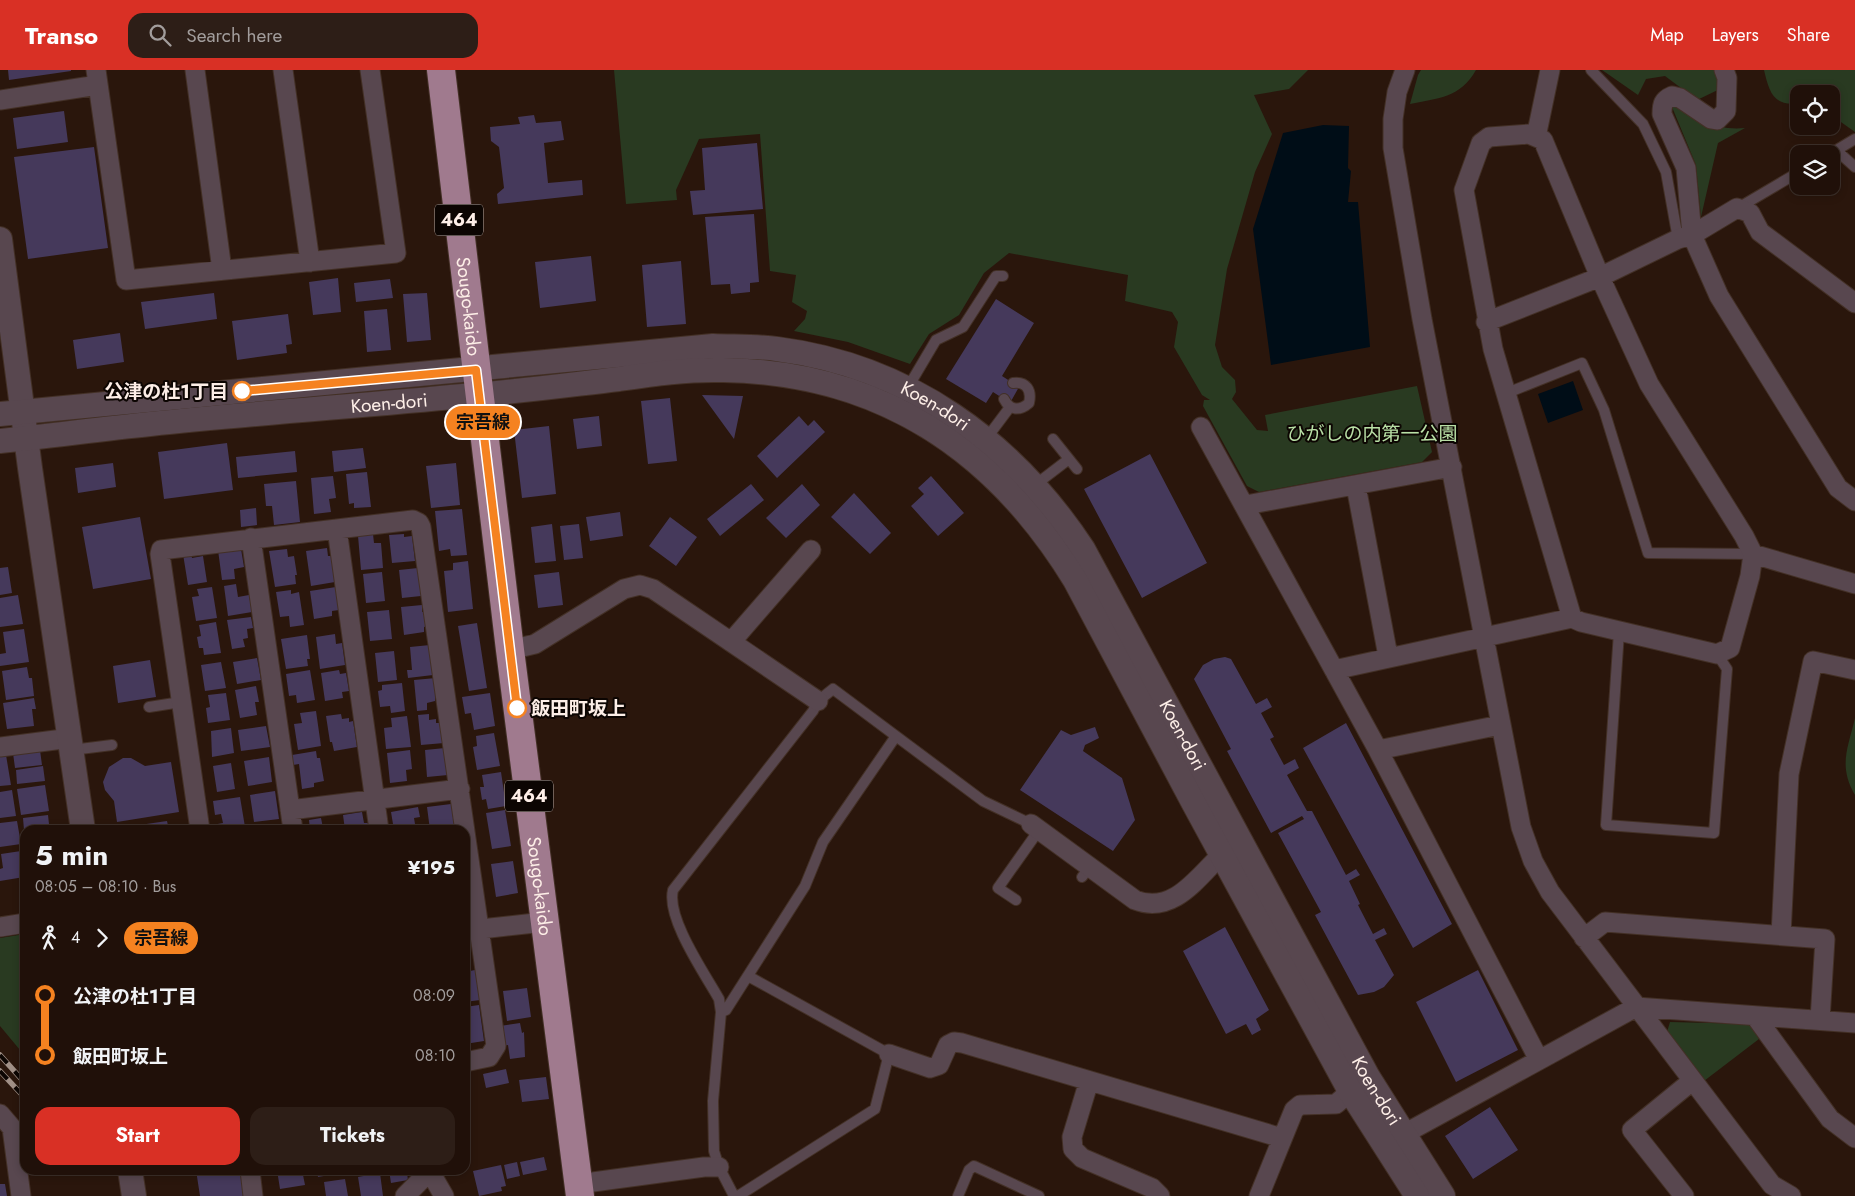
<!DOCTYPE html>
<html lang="en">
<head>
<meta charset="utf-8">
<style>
	body { margin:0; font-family:Jost,"Noto Sans JP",sans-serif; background:#2d1e17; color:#f1f3f6; height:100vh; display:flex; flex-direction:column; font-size:19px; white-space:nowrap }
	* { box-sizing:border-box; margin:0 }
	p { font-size:16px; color:#a29d9c }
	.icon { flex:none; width:28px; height:28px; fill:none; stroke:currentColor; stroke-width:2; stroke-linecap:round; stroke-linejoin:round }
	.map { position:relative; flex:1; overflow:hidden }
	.side { position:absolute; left:20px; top:755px; width:450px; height:350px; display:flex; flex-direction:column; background:#201009; border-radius:15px; box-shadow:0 2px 8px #0003,0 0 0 1px #3d302a }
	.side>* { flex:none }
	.badge { padding:0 10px; border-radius:16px; font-size:18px; line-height:32px }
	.fabs { position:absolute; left:1790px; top:15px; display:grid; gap:10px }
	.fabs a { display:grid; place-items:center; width:50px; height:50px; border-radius:10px; background:#201009; box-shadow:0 2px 8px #0003,0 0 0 1px #3d302a; font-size:25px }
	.map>.badge { position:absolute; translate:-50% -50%; box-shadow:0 0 0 2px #fff }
	.legs { display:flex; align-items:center; gap:8px; height:55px; padding:0 15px; font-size:16px }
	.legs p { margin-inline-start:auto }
	.head { display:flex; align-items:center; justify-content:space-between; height:85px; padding:0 15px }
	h1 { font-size:28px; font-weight:700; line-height:38px }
	.primary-button { display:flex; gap:10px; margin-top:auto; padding:10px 15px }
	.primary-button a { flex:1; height:58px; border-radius:15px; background:#d93025; color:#fff; font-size:20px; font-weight:700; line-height:58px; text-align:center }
	.primary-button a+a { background:#2d1e17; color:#f1f3f6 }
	ul { padding:0 15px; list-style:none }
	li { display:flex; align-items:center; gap:18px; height:60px; font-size:19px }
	li i { display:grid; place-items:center; width:8px; height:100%; margin:0 6px; background:currentColor }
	li i::after { content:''; width:12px; height:12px; margin:-6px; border:4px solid; border-radius:50%; background:#201009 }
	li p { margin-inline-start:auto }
	li:first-child i { background:linear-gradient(#0000 50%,currentColor 0) }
	li:last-child i { background:linear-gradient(currentColor 50%,#0000 0) }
	header { display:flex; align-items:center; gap:30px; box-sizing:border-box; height:70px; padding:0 25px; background:#d93025; color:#fff }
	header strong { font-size:24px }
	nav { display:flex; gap:28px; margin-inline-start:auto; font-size:18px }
	.search { width:350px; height:45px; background:#2d1e17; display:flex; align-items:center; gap:12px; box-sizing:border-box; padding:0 18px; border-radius:15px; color:#a29d9c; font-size:19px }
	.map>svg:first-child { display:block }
</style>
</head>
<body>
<header>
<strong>Transo</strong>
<div class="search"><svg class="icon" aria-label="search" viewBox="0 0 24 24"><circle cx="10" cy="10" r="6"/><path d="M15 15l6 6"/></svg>Search here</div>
<nav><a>Map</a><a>Layers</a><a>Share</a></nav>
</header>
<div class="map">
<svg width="1855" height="1126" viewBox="0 0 1855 1126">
	<rect width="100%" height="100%" fill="#2a160c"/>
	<path fill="#293a21" d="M 614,0 L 1308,0 L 1289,19 L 1254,25 L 1272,64 L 1255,102 L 1227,199 L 1215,275 L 1222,297 L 1235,310 L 1236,322 L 1232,329 L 1257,360 L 1268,361 L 1265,345 L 1417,316 L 1432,382 L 1422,392 L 1259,422 L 1247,416 L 1203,336 L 1204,330 L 1210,330 L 1202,325 L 1174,277 L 1178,252 L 1172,242 L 1125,231 L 1128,205 L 1009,183 L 984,203 L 959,245 L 929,264 L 910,294 L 848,272 L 794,261 L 805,249 L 807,241 L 792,232 L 796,205 L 770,201 L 760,64 L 699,69 L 676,120 L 677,130 L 626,134 Z
		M 1421,0 L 1476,0 C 1460,28 1439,28 1410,34 L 1418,5 Z
		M 1602,0 L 1717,0 L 1722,18 L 1697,30 L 1665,6 L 1646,9 L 1638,25 Z
		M 1764,0 L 1855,0 L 1855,62 L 1831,45 L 1831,24 L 1799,24 L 1799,33 C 1773,37 1769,21 1764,0 Z
		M 1676,36 C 1699,49 1717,61 1745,58 L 1718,73 L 1701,147 L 1696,95 L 1672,37 Z
		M 1855,648 L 1855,725 C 1838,696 1848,678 1855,648 Z
		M 25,864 L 25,986 L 0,956 L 0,868 Z
		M 1670,952 L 1749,954 L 1759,969 L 1704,1011 L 1667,962 Z"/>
	<path fill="#000d17" d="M 1323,55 L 1349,56 L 1348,98 L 1351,101 L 1348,132 L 1358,132 L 1370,277 L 1271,295 L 1253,159 L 1283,63 Z
		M 1573,311 L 1583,340 L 1548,353 L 1538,324 Z"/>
	<path fill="#45395b" d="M 8,0 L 71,0 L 71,1 L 9,10 Z
		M 64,41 L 68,72 L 17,79 L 13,48 Z
		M 534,45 L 536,53 L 561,51 L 564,70 L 544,73 L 548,113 L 582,110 L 583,125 L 498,134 L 497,124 L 504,118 L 499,77 L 491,71 L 490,57 L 520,54 L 518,47 Z
		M 757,73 L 763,139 L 693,145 L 690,121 L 705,120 L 702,78 Z
		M 94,77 L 108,178 L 28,189 L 14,87 Z
		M 754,144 L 759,212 L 750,213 L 750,222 L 731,224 L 730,214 L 711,215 L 705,147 Z
		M 591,186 L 596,231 L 540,238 L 535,192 Z
		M 681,191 L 686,254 L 647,257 L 642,195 Z
		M 338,208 L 341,242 L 313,245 L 309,212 Z
		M 390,209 L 393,228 L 356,232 L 354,213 Z
		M 214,223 L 217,249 L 145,259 L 141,232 Z
		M 427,223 L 431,270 L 407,272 L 403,224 Z
		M 996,229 L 1034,253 L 1002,306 L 1019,317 L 1010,333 L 993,322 L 986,333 L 946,309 Z
		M 387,239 L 391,280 L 367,282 L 364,241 Z
		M 288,244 L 292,274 L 286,275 L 287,283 L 237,290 L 232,251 Z
		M 120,263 L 124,292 L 77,299 L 73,270 Z
		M 702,325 L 743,326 L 734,369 Z
		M 670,328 L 677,391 L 648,394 L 641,331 Z
		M 599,346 L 602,376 L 577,379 L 573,349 Z
		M 799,346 L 808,356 L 814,350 L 825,362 L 777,408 L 757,386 Z
		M 549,356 L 556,424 L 522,428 L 514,360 Z
		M 227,373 L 233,420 L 164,429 L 158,382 Z
		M 363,378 L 366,398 L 334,402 L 332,381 Z
		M 295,381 L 297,402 L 238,408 L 236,387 Z
		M 1150,384 L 1207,493 L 1142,528 L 1084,419 Z
		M 113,393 L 116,417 L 78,423 L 75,398 Z
		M 456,393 L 460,435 L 431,438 L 426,396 Z
		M 367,402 L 371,437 L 354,438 L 354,433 L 349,434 L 346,404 Z
		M 333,406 L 336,428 L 329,429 L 331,442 L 314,444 L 311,408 Z
		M 931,406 L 964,443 L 938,466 L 911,436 L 924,424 L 918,418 Z
		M 296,411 L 300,452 L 274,455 L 272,436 L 266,436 L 264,414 Z
		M 751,414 L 764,430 L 720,466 L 707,449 Z
		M 802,414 L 820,435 L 786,468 L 766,448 Z
		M 854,423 L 891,463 L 870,484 L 831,447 Z
		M 256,438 L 257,455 L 241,457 L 240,440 Z
		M 462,439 L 467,485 L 451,486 L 450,479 L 439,481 L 435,441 Z
		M 620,442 L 623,466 L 590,471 L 586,447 Z
		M 140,447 L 151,509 L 93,519 L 82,457 Z
		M 670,447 L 697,467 L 676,496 L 649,476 Z
		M 552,454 L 556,491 L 535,493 L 531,457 Z
		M 579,454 L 583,488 L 564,490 L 560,456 Z
		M 373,464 L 374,473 L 381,473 L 383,498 L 361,500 L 358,466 Z
		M 404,464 L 404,467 L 412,466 L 415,491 L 392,493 L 389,465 Z
		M 327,478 L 328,486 L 331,486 L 335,512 L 311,516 L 306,481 Z
		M 241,479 L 244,497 L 234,499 L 235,509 L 222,510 L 218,480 Z
		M 287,479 L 288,487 L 294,486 L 297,505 L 295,505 L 296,514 L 275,517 L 269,481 Z
		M 191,483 L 192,488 L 203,486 L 207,512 L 188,515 L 183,484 Z
		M 468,491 L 473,539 L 448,542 L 444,501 L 453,500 L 453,493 Z
		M 8,497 L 12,523 L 0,525 L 0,498 Z
		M 418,498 L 421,526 L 402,528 L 399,500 Z
		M 382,502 L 385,531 L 366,533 L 363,504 Z
		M 559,502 L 563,535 L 538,538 L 534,505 Z
		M 236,514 L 238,527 L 249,525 L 252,542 L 228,546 L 224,516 Z
		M 212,517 L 217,548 L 196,551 L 192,527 L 199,526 L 197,519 Z
		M 336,517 L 339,540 L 332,541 L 332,546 L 314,549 L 310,521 Z
		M 291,520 L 291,524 L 299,522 L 304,555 L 290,557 L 289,546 L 280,547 L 276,522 Z
		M 18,525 L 23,554 L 0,557 L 0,528 Z
		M 422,535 L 422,542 L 426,541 L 428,556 L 424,557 L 424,562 L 404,565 L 401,537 Z
		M 389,540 L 392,569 L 370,571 L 367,542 Z
		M 251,547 L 253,558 L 247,559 L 248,568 L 243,569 L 245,577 L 232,579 L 227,550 Z
		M 216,552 L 221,583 L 204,585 L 203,578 L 199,578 L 197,567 L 201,566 L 199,555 Z
		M 477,553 L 487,618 L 469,621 L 458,556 Z
		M 24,559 L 29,592 L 0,596 L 0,584 L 6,583 L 3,562 Z
		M 335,564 L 336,574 L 342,573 L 345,595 L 320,599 L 316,567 Z
		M 307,565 L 310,589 L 307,589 L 308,596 L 286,599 L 281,569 Z
		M 430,575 L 433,605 L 408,608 L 407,600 L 412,600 L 410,577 Z
		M 394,581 L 397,610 L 378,612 L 375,583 Z
		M 1225,587 L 1231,589 L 1256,634 L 1267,628 L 1272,637 L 1261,643 L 1274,667 L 1270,669 L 1284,695 L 1295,689 L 1299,698 L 1287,705 L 1307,741 L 1312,741 L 1346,805 L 1356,799 L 1360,805 L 1349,811 L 1360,834 L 1358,835 L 1373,864 L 1384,858 L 1387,864 L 1375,870 L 1394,905 L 1384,917 L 1374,922 L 1358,925 L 1315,845 L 1321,842 L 1278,763 L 1304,749 L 1302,746 L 1271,763 L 1227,681 L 1231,679 L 1194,609 L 1203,595 L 1214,589 Z
		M 257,588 L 261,610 L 237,614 L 233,592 Z
		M 150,590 L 156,627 L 118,633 L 113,596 Z
		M 221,592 L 226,618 L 205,621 L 201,595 Z
		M 27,597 L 29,608 L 32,608 L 34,626 L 6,630 L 2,601 Z
		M 310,600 L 315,630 L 297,633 L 296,625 L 289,626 L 286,604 Z
		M 339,600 L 340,604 L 346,603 L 349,621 L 342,622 L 343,628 L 325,631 L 321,603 Z
		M 436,608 L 435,631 L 427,633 L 427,640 L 417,641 L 414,610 Z
		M 402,613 L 405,641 L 391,643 L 390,636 L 380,637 L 378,621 L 382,620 L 382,615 Z
		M 256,616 L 259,632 L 255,632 L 257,645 L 240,648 L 235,620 Z
		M 226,623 L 230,650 L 208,653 L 206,638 L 210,637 L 208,625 Z
		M 490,623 L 495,656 L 474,660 L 471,643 L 465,644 L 462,627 Z
		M 34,628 L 36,639 L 32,639 L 34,656 L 7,659 L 3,633 Z
		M 316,641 L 321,676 L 298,680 L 294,654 L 302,653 L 300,643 Z
		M 341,644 L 342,649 L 349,648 L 349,652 L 353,651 L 357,677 L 334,681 L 332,672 L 330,672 L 326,646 Z
		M 429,644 L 429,650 L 436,649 L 436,653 L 443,653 L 444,673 L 421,675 L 418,645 Z
		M 407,646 L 411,677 L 386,679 L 384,658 L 392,657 L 391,648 Z
		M 1346,653 L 1452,854 L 1413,878 L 1303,678 Z
		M 266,656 L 270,677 L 241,681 L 238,660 Z
		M 1095,657 L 1099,668 L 1085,675 L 1083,681 L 1122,708 L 1135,750 L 1113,781 L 1020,720 L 1061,660 L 1071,665 Z
		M 231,658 L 234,683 L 212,687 L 211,661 Z
		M 494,663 L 500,696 L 477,700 L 473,677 L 477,676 L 476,666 Z
		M 445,678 L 448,705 L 427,707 L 425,680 Z
		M 40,680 L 42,695 L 15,698 L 13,683 Z
		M 410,680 L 412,699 L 406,700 L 407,711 L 390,713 L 387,683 Z
		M 316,681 L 317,688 L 320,688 L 324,711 L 314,713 L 314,717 L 302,719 L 299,694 L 293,695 L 292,685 Z
		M 6,685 L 11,715 L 0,716 L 0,686 Z
		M 269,687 L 272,712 L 248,716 L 244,691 Z
		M 123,688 L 131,688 L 145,696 L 171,692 L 179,742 L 117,752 L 114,731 L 105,720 L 103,712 L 109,697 Z
		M 231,693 L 235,719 L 217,722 L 213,696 Z
		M 43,696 L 45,711 L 17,714 L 16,700 Z
		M 501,702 L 506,736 L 488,739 L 486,729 L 482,730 L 480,717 L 484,717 L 482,705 Z
		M 45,715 L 49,741 L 21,745 L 17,719 Z
		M 12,720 L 16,746 L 0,748 L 0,722 Z
		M 275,721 L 279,749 L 254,752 L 250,725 Z
		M 240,727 L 245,757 L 212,760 L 212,755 L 223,753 L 221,744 L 215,745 L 213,731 Z
		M 451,734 L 455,760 L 430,760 L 427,737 Z
		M 418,737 L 420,747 L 414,748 L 416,760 L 394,760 L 391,742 Z
		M 505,740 L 511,776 L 492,779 L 486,743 Z
		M 362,742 L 364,753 L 368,753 L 369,760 L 345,760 L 343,745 Z
		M 48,745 L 49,754 L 43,755 L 44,760 L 24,760 L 23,748 Z
		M 321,748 L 323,758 L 327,757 L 328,760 L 310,760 L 309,750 Z
		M 17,751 L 21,774 L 0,777 L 0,753 Z
		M 167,751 L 169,760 L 112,760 L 112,759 Z
		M 21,781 L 24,807 L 0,811 L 0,799 L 3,798 L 1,784 Z
		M 513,791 L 518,823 L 496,827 L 491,794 Z
		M 465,851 L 471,882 L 465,883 Z
		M 1225,857 L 1269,940 L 1256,949 L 1261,960 L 1252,965 L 1246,954 L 1226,964 L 1183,881 Z
		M 475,900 L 480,930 L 465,932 L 465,902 Z
		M 1478,900 L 1518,980 L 1456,1012 L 1416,932 Z
		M 527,918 L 531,947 L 507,951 L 503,921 Z
		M 479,935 L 484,971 L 465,974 L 465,937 Z
		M 520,953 L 522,963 L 524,962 L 525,987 L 510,989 L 508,975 L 503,976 L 500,956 Z
		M 506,999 L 509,1013 L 486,1018 L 483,1004 Z
		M 546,1007 L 549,1029 L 522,1032 L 519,1010 Z
		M 1490,1037 L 1518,1080 L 1473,1109 L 1445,1066 Z
		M 544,1087 L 547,1100 L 523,1105 L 520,1092 Z
		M 517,1092 L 520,1106 L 507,1109 L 504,1095 Z
		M 501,1095 L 506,1116 L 501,1117 L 502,1121 L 479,1126 L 473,1101 Z
		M 196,1100 L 241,1100 L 246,1126 L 200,1126 Z
		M 277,1100 L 302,1100 L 305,1115 L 280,1119 Z
		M 317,1100 L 340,1100 L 341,1103 L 318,1107 Z
		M 389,1100 L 410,1100 L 410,1103 L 407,1103 L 408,1110 L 391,1113 Z
		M 380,1103 L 383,1126 L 361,1126 L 358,1107 Z
		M 345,1109 L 348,1126 L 326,1126 L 324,1112 Z
		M 0,1114 L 5,1114 L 7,1126 L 0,1126 Z"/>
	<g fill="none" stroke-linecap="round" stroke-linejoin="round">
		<g stroke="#433026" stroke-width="12">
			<path id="service" d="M 1591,0 L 1643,54 L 1666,102 L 1678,169
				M 1836,80 L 1855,97
				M 1830,84 L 1855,69
				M 1738,138 L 1799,102
				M 907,319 L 936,270 L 963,257 L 996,206 L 1003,206
				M 1507,323 L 1582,293 L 1604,340 L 1648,483 L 1753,484
				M 1004,329 C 1010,341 1020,341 1029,333 C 1032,320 1026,311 1013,313
				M 986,369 L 1010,337
				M 1053,369 L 1077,399
				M 1035,415 L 1069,389
				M 1619,562 L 1606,755 L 1714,763 L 1727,599 L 1717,584
				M 149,637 L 181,632
				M 72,680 L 112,675
				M 1082,807 L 1090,797
				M 1016,830 L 998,818 L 1039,760
				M 721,942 L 726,940 L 805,816 L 823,772 L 896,666
				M 734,1126 L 719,1097 L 714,1081 L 713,1031 L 721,942 L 719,929 C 705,904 666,848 673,820 L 813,641 L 818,631 L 833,619 L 983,731 L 1031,754
				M 738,1126 L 875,1039 L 889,984 L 748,906
				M 958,1126 L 969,1100 L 974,1096 L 1039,1126"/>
		</g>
		<g stroke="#433026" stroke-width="21">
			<path id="minor" d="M 96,0 L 126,210 L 396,183 L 370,0
				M 195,0 L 222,200
				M 283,0 L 310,192
				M 1405,0 L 1397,22 L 1393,49 L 1393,78 L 1422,249 L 1521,757 L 1533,791 L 1550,822 L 1772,1115 L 1791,1126
				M 1724,0 L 1727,8 L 1726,41 L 1717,50 L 1711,49 L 1680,28 L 1672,26 C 1663,30 1662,34 1662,44 L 1686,98 L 1692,165 L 1719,226 L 1838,418 L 1855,431
				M 0,30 L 98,15
				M 1536,67 L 1529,64 L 1489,67 L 1481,73 L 1464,120 L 1493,279 L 1572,548
				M 1486,252 L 1600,207 L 1678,169 L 1692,165 L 1737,138 L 1750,143 L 1760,162 L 1855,233
				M 1201,357 L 1378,680 L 1539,990
				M 1356,416 L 1388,586
				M 1246,435 L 1452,397
				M 337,459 L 379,760
				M 251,468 L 293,760
				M 1753,484 L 1855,514
				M 731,572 L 811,480
				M 510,580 L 535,574 L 624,519 L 640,515 L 653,519 L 818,631
				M 1334,600 L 1572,548 L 1581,552 L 1717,584 L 1730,578 L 1750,506 L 1753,484 L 1744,466 L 1649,314 L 1600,207 L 1543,70 L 1536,67 L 1550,0
				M 0,677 L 71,668
				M 1378,680 L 1500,655
				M 290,740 L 460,719
				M 1031,754 L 1135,830 C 1173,845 1197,808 1222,784
				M 200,760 L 160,484 L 161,480 L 413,450 L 419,453 L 421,457 L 496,976 L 489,987 L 465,992
				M 0,857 L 25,853
				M 481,859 L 544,852
				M 1781,865 L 1789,704 L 1813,591 L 1855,600
				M 1584,868 L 1605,852 L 1825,869 L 1820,950
				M 1755,946 L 1830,1049 L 1855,1068
				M 889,984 L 930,998 L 939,995 L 948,975 L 954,972 L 962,973 L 1282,1068
				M 1089,1011 L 1072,1067 L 1073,1079 L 1082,1088 L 1152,1118 L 1160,1126
				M 0,1044 L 12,1058 L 21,1126
				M 1393,1070 L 1636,937 L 1855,953
				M 250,1100 L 253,1126
				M 429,1100 L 444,1126
				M 578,1114 L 704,1097 L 719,1097
				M 405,1126 L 430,1101
				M 1259,1126 L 1294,1040 L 1300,1035 L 1336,1034 L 1359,1014
				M 1684,1126 L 1632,1060 L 1692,1011"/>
		</g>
		<g stroke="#433026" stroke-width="26">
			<g id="tertiary">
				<path d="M 0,169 L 30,398 L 83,760"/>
				<path id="s1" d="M 0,344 L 713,276 C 734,277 756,276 777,279 C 908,296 1012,371 1083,479 L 1368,1007 L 1443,1126"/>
				<path id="s2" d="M 0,371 C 50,366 100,359 150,354 C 254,343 359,336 463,326 C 515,322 567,315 619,309 C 653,304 688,299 723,300 C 879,302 995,379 1075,510 L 1193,732 L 1350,1021 L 1417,1126"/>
				<path d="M 130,1100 L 134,1126"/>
			</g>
		</g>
		<g stroke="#433026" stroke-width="30">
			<g id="trunk">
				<path id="s3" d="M 441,0 L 510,580 L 580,1126"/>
			</g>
		</g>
		<use href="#service" stroke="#58474f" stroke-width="10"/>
		<use href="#minor" stroke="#58474f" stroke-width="19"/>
		<use href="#tertiary" stroke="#58474f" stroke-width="24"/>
		<use href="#trunk" stroke="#a07a8e" stroke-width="28"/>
		<g stroke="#a19087" stroke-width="5.5">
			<path id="rail" d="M 0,985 L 25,1013
				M 0,1001 L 25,1028"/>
		</g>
		<use href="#rail" stroke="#0c0502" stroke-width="4" stroke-dasharray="11" stroke-linecap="butt"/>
	</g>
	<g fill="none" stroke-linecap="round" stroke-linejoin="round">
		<g stroke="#fff" stroke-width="11">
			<path id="line-1" d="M 242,321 L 476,300 L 517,638"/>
		</g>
		<use href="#line-1" stroke="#f58220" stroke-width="8"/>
	</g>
	<g fill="#fff" stroke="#f58220" stroke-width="2.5">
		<circle cx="242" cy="321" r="9"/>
		<circle cx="517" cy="638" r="9"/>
	</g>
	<g text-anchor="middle" stroke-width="4" stroke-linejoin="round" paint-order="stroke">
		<g fill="#0c0502" stroke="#b5a8a2" stroke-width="1">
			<rect x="435" y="134.5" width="48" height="31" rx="4"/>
			<rect x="505" y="710.5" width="48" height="31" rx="4"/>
		</g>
		<g font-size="18" font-weight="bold" fill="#fdeee7">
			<text x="459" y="156">464</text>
			<text x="529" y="732">464</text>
		</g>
		<g font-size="19" fill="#fdeee7" stroke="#0c0502">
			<text dy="7" stroke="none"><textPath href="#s3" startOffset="238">Sougo-kaido</textPath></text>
			<text dy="7" stroke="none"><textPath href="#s2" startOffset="391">Koen-dori</textPath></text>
			<text dy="7" stroke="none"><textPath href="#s1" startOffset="950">Koen-dori</textPath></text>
			<text dy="7" stroke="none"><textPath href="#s1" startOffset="1369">Koen-dori</textPath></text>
			<text dy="7" stroke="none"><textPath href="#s3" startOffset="822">Sougo-kaido</textPath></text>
			<text dy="7" stroke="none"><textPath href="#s1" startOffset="1774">Koen-dori</textPath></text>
		</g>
		<g font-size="19" font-weight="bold" fill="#fdeee7" stroke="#0c0502" text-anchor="end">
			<text x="228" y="328">公津の杜1丁目</text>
			<text x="531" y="645" text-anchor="start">飯田町坂上</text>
		</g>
		<g font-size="19" fill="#b9e0a6" stroke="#0c0502">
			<text x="1372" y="370">ひがしの内第一公園</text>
		</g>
	</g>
</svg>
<div class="fabs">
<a><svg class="icon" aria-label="locate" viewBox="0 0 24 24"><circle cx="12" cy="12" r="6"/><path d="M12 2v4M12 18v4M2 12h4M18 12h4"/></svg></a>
<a><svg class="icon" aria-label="layers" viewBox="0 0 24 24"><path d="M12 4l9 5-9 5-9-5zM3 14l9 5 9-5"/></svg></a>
</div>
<b class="badge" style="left:483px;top:352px;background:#f58220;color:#111">宗吾線</b>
<section class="side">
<div class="head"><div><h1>5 min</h1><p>08:05 – 08:10 · Bus</p></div><b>¥195</b></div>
<div class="legs"><svg class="icon" aria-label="walk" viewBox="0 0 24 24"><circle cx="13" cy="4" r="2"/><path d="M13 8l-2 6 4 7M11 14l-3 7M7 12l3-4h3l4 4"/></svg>4<svg class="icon" aria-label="forward" viewBox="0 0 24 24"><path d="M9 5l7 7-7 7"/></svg><b class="badge" style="background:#f58220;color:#111">宗吾線</b></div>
<ul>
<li><i style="color:#f58220"></i><b>公津の杜1丁目</b><p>08:09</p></li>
<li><i style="color:#f58220"></i><b>飯田町坂上</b><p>08:10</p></li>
</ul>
<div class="primary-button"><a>Start</a><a>Tickets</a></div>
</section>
</div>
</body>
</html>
